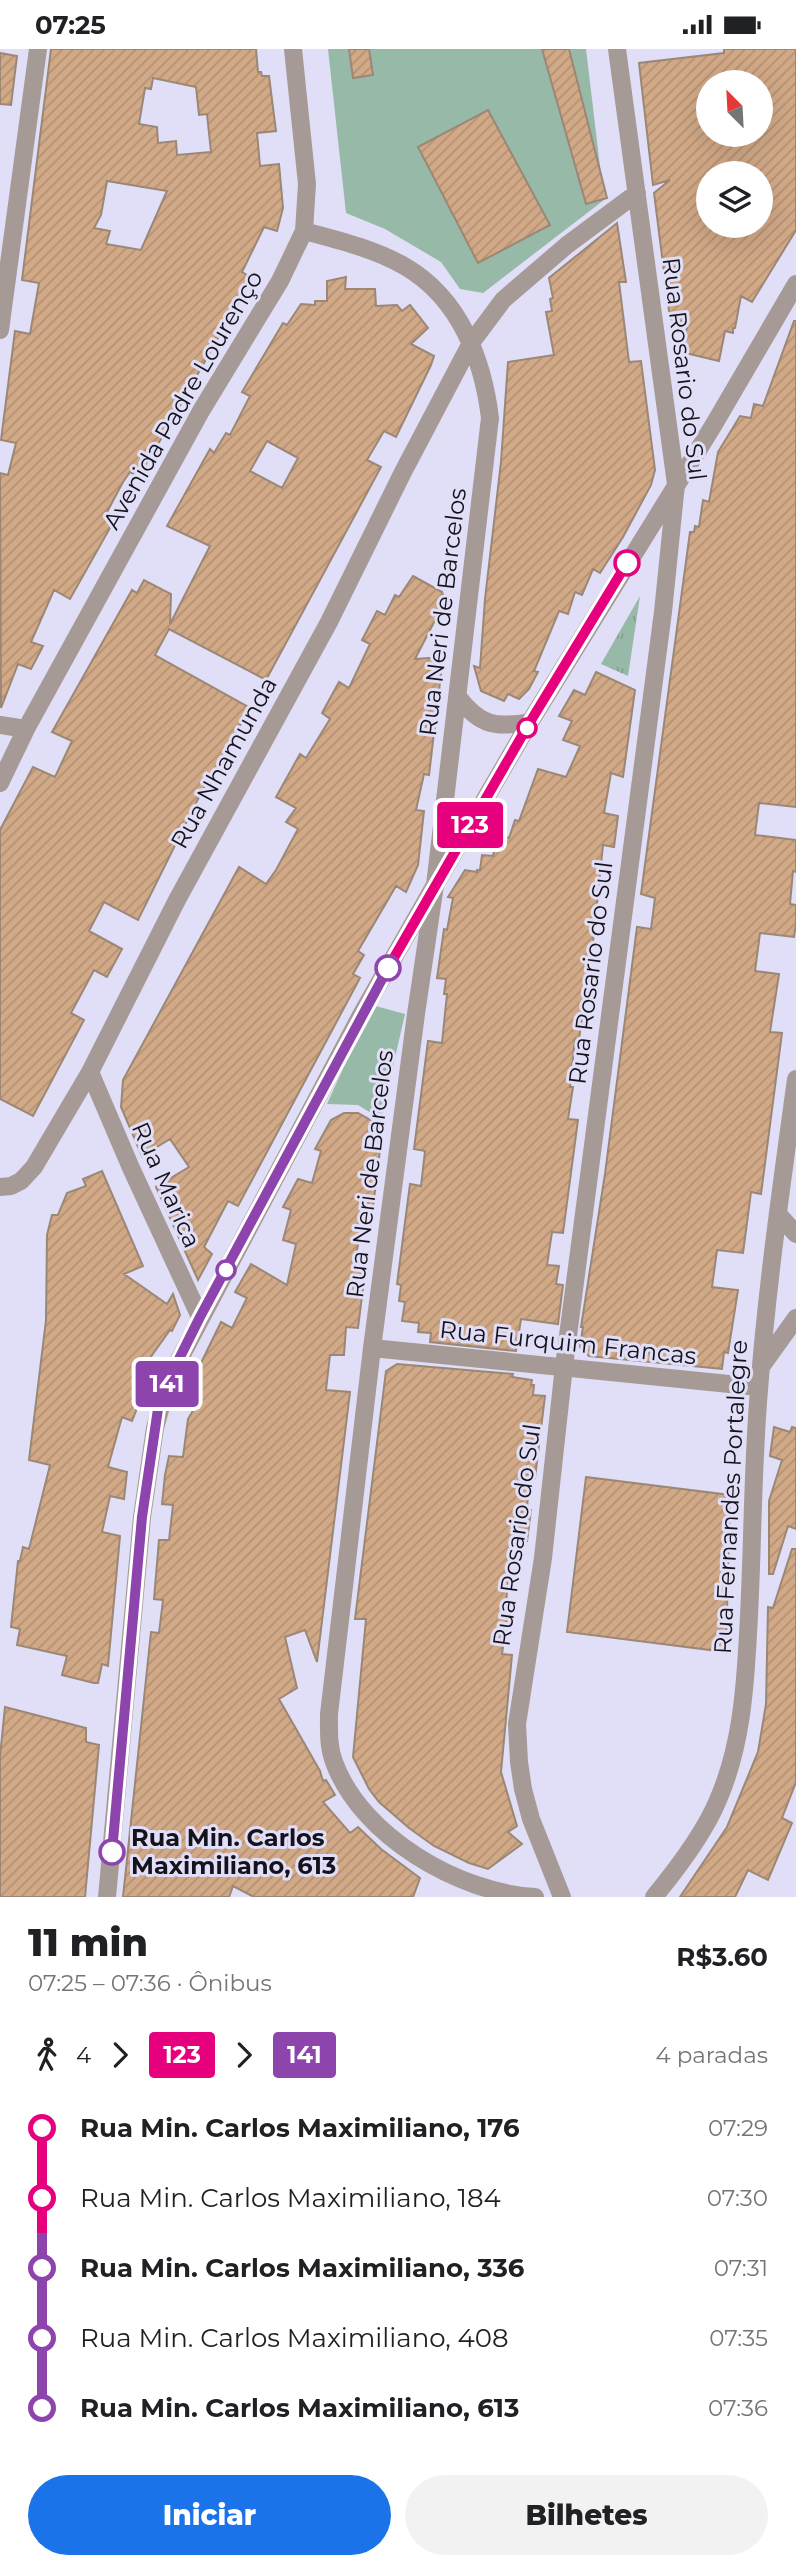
<!DOCTYPE html>
<html lang="pt">
<head>
<meta charset="utf-8">
<style>
	body { margin:0; font-family:Montserrat,sans-serif; background:#f2f2f2; color:#202124; height:100vh; display:flex; flex-direction:column; font-size:26px; white-space:nowrap }
	* { box-sizing:border-box; margin:0 }
	p { font-size:23px; color:#757577 }
	.icon { flex:none; width:38px; height:38px; fill:none; stroke:currentColor; stroke-width:2; stroke-linecap:round; stroke-linejoin:round }
	.map { position:relative; height:1848px; overflow:hidden }
	.details { display:flex; flex-direction:column; background:#fff; flex:1 }
	.details>* { flex:none }
	.badge { padding:0 14px; border-radius:5px; font-size:24px; line-height:46px }
	.needle { width:46px; rotate:336deg }
	.buttons { position:absolute; left:696px; top:21px; display:grid; gap:14px }
	.buttons a { display:grid; place-items:center; width:77px; height:77px; border-radius:50%; background:#fff; box-shadow:0 7px 28px #0002; font-size:35px }
	.map>.badge { position:absolute; translate:-50% -50%; box-shadow:0 0 0 4px #fff }
	.legs { display:flex; align-items:center; gap:10px; height:77px; padding:0 28px; font-size:23px }
	.legs p { margin-inline-start:auto }
	.summary { display:flex; align-items:center; justify-content:space-between; height:119px; padding:0 28px }
	h1 { font-size:38px; font-weight:800; line-height:52px }
	.button { display:flex; gap:14px; margin-top:auto; padding:14px 28px }
	.button a { flex:1; height:80px; border-radius:42px; background:#1a73e8; color:#fff; font-size:28px; font-weight:800; line-height:80px; text-align:center }
	.button a+a { background:#f2f2f2; color:#202124 }
	ul { padding:0 28px; list-style:none }
	li { display:flex; align-items:center; gap:24px; height:70px; font-size:26px }
	li i { display:grid; place-items:center; width:10px; height:100%; margin:0 9px; background:currentColor }
	li i::after { content:''; width:18px; height:18px; margin:-9px; border:5px solid; border-radius:50%; background:#fff }
	li p { margin-inline-start:auto }
	li:first-child i { background:linear-gradient(#0000 50%,currentColor 0) }
	li:last-child i { background:linear-gradient(currentColor 50%,#0000 0) }
	.status { display:flex; justify-content:space-between; align-items:center; height:49px; padding:0 35px; background:#fff; direction:ltr }
	.status svg { height:19px; fill:currentColor }
	.map>svg:first-child { display:block }
</style>
</head>
<body>
<div class="status"><b>07:25</b><svg viewBox="0 0 49 12"><path d="M0 12V9h3v3zM5 12V6h3v6zM10 12V3h3v9zM15 12V0h3v12zM26 1h20v11H26zM47 4h2v5h-2z"/></svg></div>
<div class="map">
<svg width="796" height="1848" viewBox="0 0 796 1848">
	<defs>
		<pattern id="park-tufts" width="24" height="20" patternUnits="userSpaceOnUse" patternTransform="scale(1.75)"><rect width="24" height="20" fill="#97b9a7"/><path d="M3 7l-1-3M5 7V3M7 7l1-3M15 17l-1-3M17 17v-4M19 17l1-3" fill="none" stroke="#819e8f"/></pattern>
		<pattern id="building-hatch" width="6" height="6" patternUnits="userSpaceOnUse" patternTransform="scale(1.75)"><rect width="6" height="6" fill="#d2a987"/><path d="M-1 1l2-2M0 6l6-6M5 7l2-2" fill="none" stroke="#b39174"/></pattern>
	</defs>
	<rect width="100%" height="100%" fill="#e1def7"/>
	<path fill="#97b9a7" d="M 328,0 L 586,0 L 604,151 L 483,244 L 460,240 L 441,213 L 385,180 L 346,164 Z
		M 372,956 L 405,965 L 381,1070 L 358,1056 L 327,1055 Z"/>
	<path fill="url(#park-tufts)" d="M 640,547 L 628,627 L 601,615 Z"/>
	<path fill="url(#building-hatch)" stroke="#9b8776" stroke-width="2" fill-rule="evenodd" d="M 51,0 L 256,0 L 258,23 L 261,23 L 262,27 L 269,27 L 276,82 L 257,84 L 260,117 L 279,115 L 283,159 L 277,182 L 264,178 L 242,223 L 252,229 L 161,390 L 138,428 L 130,423 L 123,433 L 106,465 L 115,470 L 70,550 L 54,541 L 31,593 L 43,597 L 31,620 L 18,615 L 1,659 L 0,424 L 8,426 L 16,394 L 1,391 L 15,282 L 30,285 L 39,234 L 22,231 ZM 153,29 L 196,38 L 199,66 L 207,65 L 211,103 L 177,106 L 176,92 L 158,94 L 157,78 L 139,75 L 145,39 L 151,40 ZM 107,132 L 167,142 L 141,201 L 106,195 L 110,182 L 94,179 L 101,166 Z
		M 349,0 L 369,0 L 373,26 L 353,29 Z
		M 542,0 L 569,0 L 607,149 L 586,155 Z
		M 724,0 L 796,0 L 796,181 L 752,253 L 741,247 L 735,279 L 733,279 L 733,284 L 725,282 L 719,312 L 681,303 L 688,274 L 670,270 L 654,144 L 670,131 L 653,136 L 639,14 L 724,4 ZM 709,33 L 761,33 L 761,86 L 709,86 ZM 709,124 L 761,124 L 761,177 L 709,177 Z
		M 0,4 L 17,7 L 11,56 L 0,55 Z
		M 488,61 L 550,176 L 478,214 L 418,98 Z
		M 617,174 L 626,233 L 619,233 L 629,313 L 641,312 L 655,421 L 651,436 L 623,488 L 600,524 L 593,520 L 582,546 L 575,543 L 568,565 L 559,562 L 534,622 L 538,623 L 529,640 L 519,650 L 508,645 L 504,652 L 481,642 L 474,617 L 480,619 L 485,550 L 501,413 L 508,313 L 554,306 L 546,263 L 552,262 L 550,250 L 553,249 L 549,229 Z
		M 346,228 L 345,240 L 375,240 L 376,257 L 397,256 L 402,262 L 410,256 L 428,279 L 411,295 L 434,307 L 431,316 L 396,388 L 384,382 L 367,411 L 381,418 L 266,631 L 169,580 L 155,606 L 250,659 L 200,746 L 138,871 L 104,853 L 89,882 L 122,900 L 107,928 L 94,921 L 71,964 L 84,971 L 33,1067 L 0,1050 L 0,781 L 33,718 L 55,728 L 72,692 L 52,683 L 132,541 L 137,544 L 144,531 L 171,545 L 170,575 L 210,497 L 167,477 L 210,400 L 214,404 L 226,384 L 230,386 L 250,347 L 242,343 L 283,274 L 287,276 L 301,255 L 315,256 L 315,252 L 327,252 L 327,232 ZM 267,392 L 298,409 L 282,439 L 250,422 Z
		M 794,272 L 796,272 L 796,758 L 759,754 L 755,786 L 796,791 L 796,823 L 793,822 L 790,855 L 796,856 L 796,875 L 794,888 L 760,884 L 755,922 L 779,925 L 770,983 L 782,984 L 761,1145 L 751,1143 L 743,1204 L 717,1201 L 712,1238 L 738,1241 L 728,1304 L 724,1303 L 722,1320 L 589,1307 L 580,1298 L 583,1278 L 581,1278 L 605,1125 L 637,878 L 651,880 L 655,849 L 641,845 L 690,483 L 694,483 L 695,477 L 699,478 L 703,451 L 709,453 L 718,403 L 740,367 L 751,369 L 754,355 L 763,357 Z
		M 413,527 L 442,543 L 445,552 L 415,610 L 443,608 L 429,726 L 424,725 L 416,761 L 424,762 L 418,816 L 406,843 L 396,837 L 358,902 L 364,906 L 353,925 L 360,929 L 238,1157 L 228,1152 L 204,1198 L 212,1205 L 198,1231 L 156,1138 L 189,1118 L 170,1090 L 142,1107 L 121,1058 L 123,1031 L 239,818 L 266,835 L 276,821 L 298,780 L 286,773 L 296,759 L 276,748 L 300,705 L 306,709 L 330,670 L 322,664 L 339,633 L 349,639 L 370,595 L 362,591 L 377,562 L 385,566 L 395,546 L 399,548 Z
		M 596,623 L 635,641 L 623,728 L 611,724 L 604,764 L 618,767 L 614,798 L 603,796 L 593,894 L 591,894 L 579,991 L 575,990 L 570,1038 L 573,1038 L 568,1070 L 578,1071 L 563,1184 L 552,1183 L 547,1216 L 559,1217 L 556,1235 L 563,1236 L 558,1275 L 521,1270 L 516,1302 L 430,1293 L 431,1284 L 418,1283 L 419,1274 L 402,1272 L 405,1253 L 399,1252 L 401,1236 L 397,1235 L 410,1135 L 421,1137 L 425,1102 L 414,1100 L 428,992 L 442,994 L 447,945 L 444,945 L 446,930 L 437,929 L 444,880 L 447,881 L 453,849 L 448,848 L 465,821 L 477,823 L 477,821 L 480,821 L 482,806 L 493,807 L 497,786 L 509,789 L 515,771 L 519,772 L 538,720 L 566,728 L 580,697 L 563,691 L 572,672 L 559,667 L 574,641 L 585,646 Z
		M 344,1064 L 358,1064 L 374,1073 L 380,1082 L 381,1093 L 370,1182 L 361,1180 L 355,1211 L 366,1215 L 358,1279 L 346,1278 L 344,1306 L 330,1306 L 326,1341 L 350,1343 L 317,1613 L 305,1581 L 285,1588 L 297,1639 L 279,1650 L 320,1722 L 323,1732 L 326,1731 L 335,1746 L 323,1753 L 350,1784 L 358,1778 L 381,1800 L 420,1829 L 413,1848 L 254,1848 L 233,1837 L 229,1848 L 123,1848 L 151,1583 L 159,1584 L 163,1551 L 154,1550 L 159,1491 L 169,1491 L 173,1456 L 162,1455 L 165,1426 L 169,1407 L 183,1408 L 188,1370 L 197,1355 L 182,1353 L 221,1273 L 232,1279 L 247,1249 L 235,1243 L 251,1215 L 287,1236 L 296,1195 L 283,1191 L 291,1161 L 283,1158 L 298,1130 L 312,1134 L 321,1102 L 315,1100 L 331,1071 Z
		M 102,1122 L 143,1217 L 124,1225 L 167,1255 L 173,1245 L 180,1266 L 172,1282 L 170,1281 L 140,1323 L 149,1329 L 132,1372 L 122,1368 L 108,1418 L 127,1423 L 124,1450 L 110,1447 L 102,1483 L 120,1487 L 108,1617 L 102,1615 L 98,1634 L 94,1634 L 62,1626 L 67,1607 L 17,1596 L 20,1580 L 11,1578 L 18,1512 L 20,1512 L 23,1498 L 29,1500 L 50,1416 L 29,1411 L 46,1271 L 47,1186 L 52,1166 L 58,1166 L 67,1144 L 86,1137 L 83,1130 Z
		M 397,1315 L 513,1325 L 512,1328 L 532,1331 L 531,1336 L 534,1336 L 533,1346 L 545,1347 L 535,1429 L 529,1428 L 527,1461 L 531,1461 L 527,1492 L 513,1490 L 506,1553 L 509,1554 L 502,1605 L 512,1606 L 501,1723 L 517,1777 L 508,1783 L 522,1795 L 488,1820 L 469,1814 L 434,1797 L 409,1779 L 379,1753 L 369,1740 L 353,1708 L 366,1570 L 355,1570 L 386,1322 Z
		M 774,1378 L 790,1383 L 792,1378 L 796,1379 L 796,1480 L 788,1477 L 773,1525 L 769,1525 L 769,1452 L 782,1411 L 770,1407 Z
		M 586,1428 L 730,1446 L 726,1603 L 567,1583 Z
		M 792,1500 L 796,1500 L 796,1733 L 782,1769 L 792,1774 L 768,1831 L 748,1821 L 735,1848 L 680,1848 L 727,1778 L 758,1703 L 766,1655 L 768,1558 L 773,1559 Z
		M 5,1658 L 86,1679 L 86,1693 L 99,1696 L 85,1848 L 0,1848 L 0,1707 Z"/>
	<g fill="none" stroke-linecap="round" stroke-linejoin="round">
		<path stroke="#a69a97" stroke-width="18" d="M 304,182 C 338,191 375,200 406,218 C 460,250 483,311 490,369 L 435,836 L 416,965 L 372,1299 L 329,1665 C 329,1681 328,1697 334,1713 C 361,1787 459,1844 535,1848
			M 0,281 L 38,0
			M 458,648 C 480,677 496,679 530,673
			M 0,676 L 26,680
			M 0,734 L 26,680 L 201,362 L 280,232 L 304,182 L 307,135 L 293,0
			M 90,1023 L 131,1119 L 200,1268
			M 0,1138 L 11,1137 L 21,1132 L 34,1118 L 90,1023 L 177,851 L 329,573 L 403,423 L 471,294 L 503,251 L 567,196 L 637,144
			M 778,1165 L 796,1185
			M 372,1299 L 759,1338
			M 763,1315 L 796,1269
			M 107,1848 L 142,1468 L 155,1379 L 168,1332 L 361,966 L 435,836 L 530,673 L 713,377 L 796,235
			M 562,1848 L 531,1770 L 523,1740 L 519,1713 L 517,1675 L 543,1509 L 564,1317 L 663,563 L 676,435 L 617,0
			M 654,1848 C 677,1820 704,1785 718,1751 C 741,1698 745,1641 748,1585 C 753,1503 752,1422 759,1341 C 767,1237 782,1133 796,1030"/>
	</g>
	<g fill="none" stroke-linecap="round" stroke-linejoin="round">
		<g stroke="#fff" stroke-width="16">
			<path id="line-1" d="M 388,919 L 530,673 L 627,514"/>
		</g>
		<g stroke="#fff" stroke-width="16">
			<path id="line-2" d="M 112,1803 L 142,1468 L 158,1360 L 168,1332 L 200,1268 L 388,919"/>
		</g>
		<use href="#line-1" stroke="#e6007e" stroke-width="10"/>
		<use href="#line-2" stroke="#8e44ad" stroke-width="10"/>
	</g>
	<g fill="#fff" stroke="#e6007e" stroke-width="3.5">
		<circle cx="627" cy="514" r="12"/>
		<circle cx="527" cy="679" r="9"/>
	</g>
	<g fill="#fff" stroke="#8e44ad" stroke-width="3.5">
		<circle cx="388" cy="919" r="12"/>
		<circle cx="226" cy="1221" r="9"/>
		<circle cx="112" cy="1803" r="12"/>
	</g>
	<g text-anchor="middle" stroke-width="6" stroke-linejoin="round" paint-order="stroke">
		<g font-size="24" fill="#14131b" stroke="#e1def7">
			<text transform="translate(684 320) rotate(83)" y="8">Rua Rosario do Sul</text>
			<text transform="translate(183 351) rotate(-60)" y="8">Avenida Padre Lourenço</text>
			<text transform="translate(443 563) rotate(-83)" y="8">Rua Neri de Barcelos</text>
			<text transform="translate(224 714) rotate(-61)" y="8">Rua Nhamunda</text>
			<text transform="translate(591 924) rotate(-83)" y="8">Rua Rosario do Sul</text>
			<text transform="translate(370 1125) rotate(-83)" y="8">Rua Neri de Barcelos</text>
			<text transform="translate(166 1136) rotate(66)" y="8">Rua Marica</text>
			<text transform="translate(568 1294) rotate(6)" y="8">Rua Furquim Francas</text>
			<text transform="translate(731 1448) rotate(-87)" y="8">Rua Fernandes Portalegre</text>
			<text transform="translate(517 1486) rotate(-82)" y="8">Rua Rosario do Sul</text>
		</g>
		<g font-size="24" font-weight="bold" fill="#14131b" stroke="#e1def7" text-anchor="start">
			<text x="131" y="1797">Rua Min. Carlos<tspan x="131" dy="28">Maximiliano, 613</tspan></text>
		</g>
	</g>
</svg>
<div class="buttons">
<a><svg class="needle" viewBox="-14 -14 28 28"><path d="M0-13l5 13h-10z" fill="#e53935"/><path d="M0 13l5-13h-10z" fill="#757577"/></svg></a>
<a><svg class="icon" aria-label="layers" viewBox="0 0 24 24"><path d="M12 4l9 5-9 5-9-5zM3 14l9 5 9-5"/></svg></a>
</div>
<b class="badge" style="left:470px;top:776px;background:#e6007e;color:#fff">123</b>
<b class="badge" style="left:167px;top:1335px;background:#8e44ad;color:#fff">141</b>
</div>
<section class="details">
<div class="summary"><div><h1>11 min</h1><p>07:25 – 07:36 · Ônibus</p></div><b>R$3.60</b></div>
<div class="legs"><svg class="icon" aria-label="walk" viewBox="0 0 24 24"><circle cx="13" cy="4" r="2"/><path d="M13 8l-2 6 4 7M11 14l-3 7M7 12l3-4h3l4 4"/></svg>4<svg class="icon" aria-label="forward" viewBox="0 0 24 24"><path d="M9 5l7 7-7 7"/></svg><b class="badge" style="background:#e6007e;color:#fff">123</b><svg class="icon" aria-label="forward" viewBox="0 0 24 24"><path d="M9 5l7 7-7 7"/></svg><b class="badge" style="background:#8e44ad;color:#fff">141</b><p>4 paradas</p></div>
<ul>
<li><i style="color:#e6007e"></i><b>Rua Min. Carlos Maximiliano, 176</b><p>07:29</p></li>
<li><i style="color:#e6007e"></i><span>Rua Min. Carlos Maximiliano, 184</span><p>07:30</p></li>
<li><i style="color:#8e44ad"></i><b>Rua Min. Carlos Maximiliano, 336</b><p>07:31</p></li>
<li><i style="color:#8e44ad"></i><span>Rua Min. Carlos Maximiliano, 408</span><p>07:35</p></li>
<li><i style="color:#8e44ad"></i><b>Rua Min. Carlos Maximiliano, 613</b><p>07:36</p></li>
</ul>
<div class="button"><a>Iniciar</a><a>Bilhetes</a></div>
</section>
</body>
</html>
